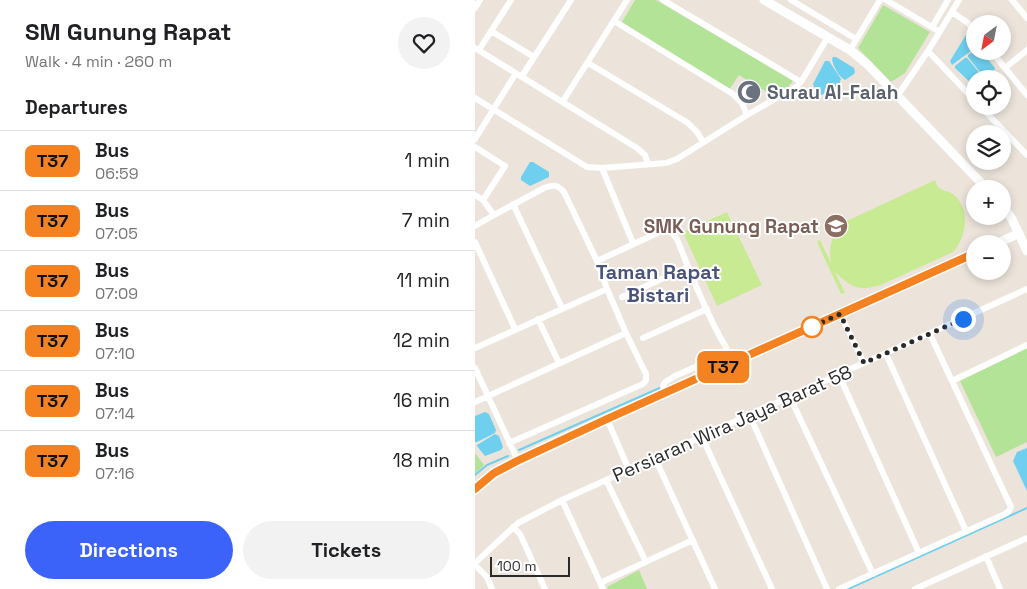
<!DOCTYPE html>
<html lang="en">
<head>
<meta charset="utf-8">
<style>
	body { margin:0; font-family:"Space Grotesk",sans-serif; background:#f2f2f2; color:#202124; height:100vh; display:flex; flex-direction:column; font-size:19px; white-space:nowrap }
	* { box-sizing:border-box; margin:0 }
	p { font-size:16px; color:#757577 }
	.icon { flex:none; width:28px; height:28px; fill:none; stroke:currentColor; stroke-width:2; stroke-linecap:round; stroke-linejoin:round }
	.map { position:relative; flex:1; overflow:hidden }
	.sheet { display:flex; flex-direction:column; background:#fff; width:475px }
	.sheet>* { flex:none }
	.badge { padding:0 10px; border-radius:8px; font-size:18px; line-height:32px }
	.needle { width:32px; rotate:212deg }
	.tools { position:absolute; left:491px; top:15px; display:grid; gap:10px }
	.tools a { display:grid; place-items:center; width:45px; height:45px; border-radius:50%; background:#fff; box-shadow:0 2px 8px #0003; font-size:25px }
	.scale { position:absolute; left:15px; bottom:12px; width:80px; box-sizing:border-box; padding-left:5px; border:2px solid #2a2a2a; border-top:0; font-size:14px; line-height:18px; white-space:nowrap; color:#2a2a2a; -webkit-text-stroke:4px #fff; paint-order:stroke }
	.you { position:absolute; width:25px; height:25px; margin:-12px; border:4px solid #fff; border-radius:50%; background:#1a73e8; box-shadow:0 0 0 8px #1a73e833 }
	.map>.badge { position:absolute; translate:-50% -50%; box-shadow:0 0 0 2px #fff }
	h2 { padding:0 25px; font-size:19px; line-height:45px }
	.round { display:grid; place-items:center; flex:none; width:52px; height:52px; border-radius:26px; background:#f2f2f2 }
	.headline { display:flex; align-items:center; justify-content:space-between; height:85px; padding:0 25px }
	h1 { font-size:24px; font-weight:700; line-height:38px }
	.cta { display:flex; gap:10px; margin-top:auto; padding:10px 25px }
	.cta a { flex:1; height:58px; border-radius:30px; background:#3b63fa; color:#fff; font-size:20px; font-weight:700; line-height:58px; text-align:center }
	.cta a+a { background:#f2f2f2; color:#202124 }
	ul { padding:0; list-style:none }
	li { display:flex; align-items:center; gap:15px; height:60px; padding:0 25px; border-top:1px solid #e0e0e0 }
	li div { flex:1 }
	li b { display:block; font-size:19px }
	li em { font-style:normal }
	li .badge { min-width:55px; font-weight:700; text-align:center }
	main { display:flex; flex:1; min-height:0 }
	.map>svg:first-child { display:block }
</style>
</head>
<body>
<main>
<section class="sheet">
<div class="headline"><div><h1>SM Gunung Rapat</h1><p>Walk · 4 min · 260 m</p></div><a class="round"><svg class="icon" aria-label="heart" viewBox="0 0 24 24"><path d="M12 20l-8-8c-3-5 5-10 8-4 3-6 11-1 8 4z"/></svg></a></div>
<h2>Departures</h2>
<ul>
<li><span class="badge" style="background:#f58220;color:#111">T37</span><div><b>Bus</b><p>06:59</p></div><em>1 min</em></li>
<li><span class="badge" style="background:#f58220;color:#111">T37</span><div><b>Bus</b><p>07:05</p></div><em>7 min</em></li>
<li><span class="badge" style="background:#f58220;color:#111">T37</span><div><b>Bus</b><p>07:09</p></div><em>11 min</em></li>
<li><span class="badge" style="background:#f58220;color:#111">T37</span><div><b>Bus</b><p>07:10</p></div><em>12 min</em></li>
<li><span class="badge" style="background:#f58220;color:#111">T37</span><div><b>Bus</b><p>07:14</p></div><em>16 min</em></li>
<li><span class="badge" style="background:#f58220;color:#111">T37</span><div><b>Bus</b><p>07:16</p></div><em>18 min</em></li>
</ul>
<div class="cta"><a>Directions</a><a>Tickets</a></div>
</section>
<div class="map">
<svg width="552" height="589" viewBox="0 0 552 589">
	<rect width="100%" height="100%" fill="#ece4db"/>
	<path fill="#b3e397" d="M 160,0 L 181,0 L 318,81 L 313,87 L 295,94 L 264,75 L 254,90 L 147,22 Z
		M 408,5 L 455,32 L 430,73 L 416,82 L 383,48 Z
		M 552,348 L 552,442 L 521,457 L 485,381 Z
		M 0,453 L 9,465 L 0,474 Z
		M 164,570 L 172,589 L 133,589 L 132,587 Z"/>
	<path fill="#c8ea93" d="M 460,180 C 461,182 461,185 463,187 C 467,191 474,191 478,194 C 496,209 492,236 478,252 L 406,285 C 383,292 376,287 360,272 L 370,293 L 366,294 L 342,242 L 345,240 L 356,263 C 354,250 355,239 364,228 L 363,225 Z
		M 252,212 L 287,285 L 242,306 L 208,232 Z"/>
	<path fill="#6ed0ee" d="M 491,35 L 492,35 L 500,45 L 500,48 L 477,65 L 475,61 Z
		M 500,50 L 500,51 L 506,51 L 520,68 L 519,70 L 511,77 L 509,77 L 493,57 L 493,55 Z
		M 358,57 L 361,57 L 379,68 L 380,72 L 379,74 L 370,80 C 364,77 358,66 357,59 Z
		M 490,58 L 492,58 L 508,77 L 508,79 L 500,79 L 500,86 L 499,86 L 480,68 L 480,66 Z
		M 350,61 L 354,61 L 366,79 L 364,84 L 347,95 C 343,94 339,88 338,84 Z
		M 55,162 L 58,162 L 74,172 L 74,177 L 55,186 L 46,180 L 46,177 Z
		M 10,412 L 14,414 L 21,430 L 20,433 L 2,442 L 0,442 L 0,416 Z
		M 20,434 L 24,436 L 28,447 L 26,450 L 10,456 L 2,446 L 2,445 Z
		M 552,448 L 552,491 L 538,461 L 542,452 Z"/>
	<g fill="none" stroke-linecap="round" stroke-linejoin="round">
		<path stroke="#6ed0ee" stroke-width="2" d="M 44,450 L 187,387
			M 0,475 L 12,465 L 33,456
			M 373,589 L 552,508"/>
		<path stroke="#fff" stroke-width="6" d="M 188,0 L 326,82
			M 316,0 L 381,39
			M 411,0 L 465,32
			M 537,0 L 552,18
			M 0,8 L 5,0
			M 477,12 L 493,23 L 500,32
			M 139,21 L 258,94 L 267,103 L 272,115
			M 457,27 L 473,0
			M 16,31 L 59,57
			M 0,48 L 162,148 L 170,155 L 173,164
			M 4,50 L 36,0
			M 375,50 L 405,0
			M 453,51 L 500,101
			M 516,51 L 552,95
			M 113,63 L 213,123 L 222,132 L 228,142
			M 530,68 L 552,50
			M 47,76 L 96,0
			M 423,95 L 453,51 L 484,0
			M 0,98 L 112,167 L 127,168 L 191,163 L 202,159 L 272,115 L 321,87 L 326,82 L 353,37
			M 88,101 L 152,0
			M 505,106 L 552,155
			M 0,139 L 41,73
			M 0,147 L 30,166 L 8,200
			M 127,168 L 158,243
			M 0,195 L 8,200 L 19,215
			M 38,204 L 87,308
			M 0,226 L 19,215 L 69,188 C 78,184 83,185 89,192 L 122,261 L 132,289 L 151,333 L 171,374 L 171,380 L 168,384 L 34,443
			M 0,242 L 40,329
			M 122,261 L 189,230 L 197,233 L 202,239 C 218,279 236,326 260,362
			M 147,297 L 213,267
			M 365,314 L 389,363
			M 63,319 L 84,363
			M 168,338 L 232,309
			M 0,348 L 132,289
			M 411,354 L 491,531
			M 0,368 L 43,461
			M 364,375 L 444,553
			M 477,381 L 552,345
			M 189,394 L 188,386 L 190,382 L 200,376 L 254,352
			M 315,397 L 398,574
			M 0,402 L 151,333
			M 275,416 L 352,589
			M 132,419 L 154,470
			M 227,437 L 297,589
			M 180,458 L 240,589
			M 131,480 L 171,562
			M 87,500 L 128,589
			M 38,527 L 45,534 L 70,589
			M 511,556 L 525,589
			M 0,563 L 43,523 L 87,500 L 552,289
			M 0,565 L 12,577 L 17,589
			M 125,583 L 218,540
			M 364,589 L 530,514 L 534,511 L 536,507 L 455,334
			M 440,589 L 552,538"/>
		<path stroke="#fff" stroke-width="9" d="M 289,0 L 375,50 L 392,64 L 512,189
			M 528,206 L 537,219 L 552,251
			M 521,244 L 544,233
			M 0,489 L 19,473 L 43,461 L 132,419 L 500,253"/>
	</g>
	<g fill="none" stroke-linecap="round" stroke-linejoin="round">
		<g stroke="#fff" stroke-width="11">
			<path id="line" d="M 0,489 L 19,473 L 42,461 L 132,419 L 500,253"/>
		</g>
		<use href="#line" stroke="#f58220" stroke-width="8"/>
		<path stroke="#2a2a2a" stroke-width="5" stroke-dasharray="0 9" d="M 337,327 L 330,330 L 365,314 L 389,363 L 488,319"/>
	</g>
	<defs>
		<g id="mosque-disc" transform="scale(1.25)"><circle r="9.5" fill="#6b7280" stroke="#fff"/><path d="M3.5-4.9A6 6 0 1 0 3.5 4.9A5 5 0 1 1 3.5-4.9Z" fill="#fff"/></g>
		<g id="school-disc" transform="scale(1.25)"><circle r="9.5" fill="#8d6e63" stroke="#fff"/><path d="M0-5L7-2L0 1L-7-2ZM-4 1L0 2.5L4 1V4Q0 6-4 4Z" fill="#fff"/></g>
	</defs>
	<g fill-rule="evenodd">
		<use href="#mosque-disc" x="274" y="92"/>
		<use href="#school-disc" x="361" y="226"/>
	</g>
	<circle fill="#fff" stroke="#f58220" stroke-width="2.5" cx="337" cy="327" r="10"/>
	<g text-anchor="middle" stroke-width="4" stroke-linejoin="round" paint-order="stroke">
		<g font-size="19" font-weight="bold" fill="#5b616d" stroke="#fff" text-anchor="start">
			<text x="292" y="99">Surau Al-Falah</text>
		</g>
		<g font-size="19" font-weight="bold" fill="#785e54" stroke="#fff" text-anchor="end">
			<text x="344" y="233">SMK Gunung Rapat</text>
		</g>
		<g font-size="19" fill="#2a2a2a" stroke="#fff">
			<text transform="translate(257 423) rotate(-24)" y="7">Persiaran Wira Jaya Barat 58</text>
		</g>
		<g font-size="20" font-weight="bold" fill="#4a547a" stroke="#fff">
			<text x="183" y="279">Taman Rapat<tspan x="183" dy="23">Bistari</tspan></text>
		</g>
	</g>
</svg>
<div class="tools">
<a><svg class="needle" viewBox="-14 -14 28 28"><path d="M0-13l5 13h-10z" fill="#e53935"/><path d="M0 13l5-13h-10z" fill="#757577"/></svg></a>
<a><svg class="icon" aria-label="locate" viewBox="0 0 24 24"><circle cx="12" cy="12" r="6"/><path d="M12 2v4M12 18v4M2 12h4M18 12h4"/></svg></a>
<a><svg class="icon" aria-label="layers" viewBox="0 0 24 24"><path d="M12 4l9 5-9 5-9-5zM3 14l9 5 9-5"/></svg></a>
<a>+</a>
<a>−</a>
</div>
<div class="scale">100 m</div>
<div class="you" style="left:488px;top:319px"></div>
<b class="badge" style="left:248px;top:367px;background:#f58220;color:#111">T37</b>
</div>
</main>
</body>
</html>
